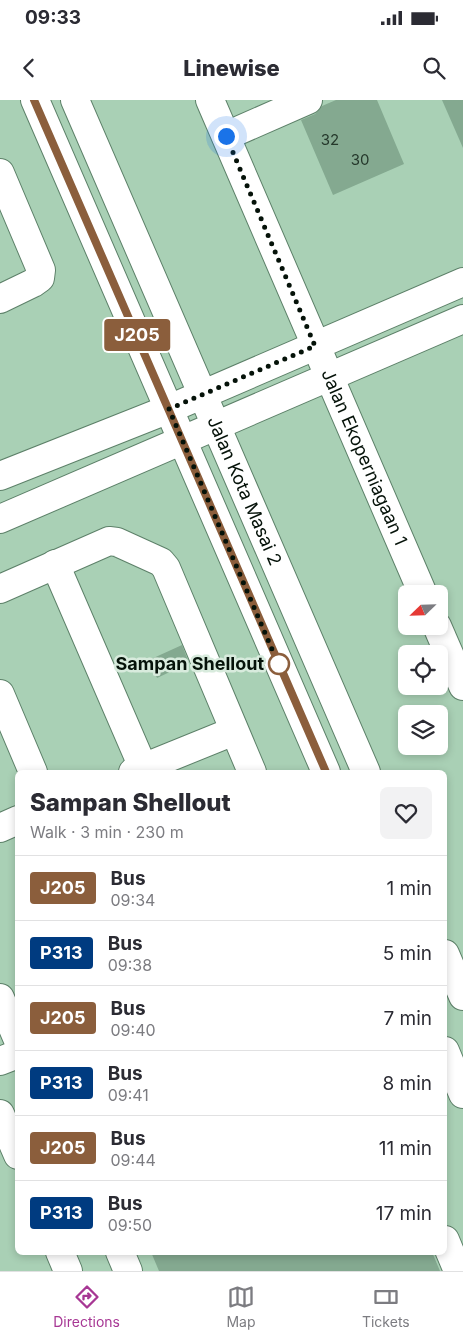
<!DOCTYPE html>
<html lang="en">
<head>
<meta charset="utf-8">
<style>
	body { margin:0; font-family:Inter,sans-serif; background:#f2f2f3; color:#2b2b33; height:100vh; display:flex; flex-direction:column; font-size:19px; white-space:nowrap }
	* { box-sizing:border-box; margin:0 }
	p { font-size:16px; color:#7c7c81 }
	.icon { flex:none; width:28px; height:28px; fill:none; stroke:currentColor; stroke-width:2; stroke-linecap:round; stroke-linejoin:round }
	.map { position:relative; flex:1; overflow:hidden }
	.drawer { position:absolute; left:15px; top:670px; width:432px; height:485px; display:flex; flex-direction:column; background:#fff; border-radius:8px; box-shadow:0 2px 8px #0003 }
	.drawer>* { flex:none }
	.badge { padding:0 10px; border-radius:4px; font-size:18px; line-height:32px }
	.needle { width:32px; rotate:247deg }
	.controls { position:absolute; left:398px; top:485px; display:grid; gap:10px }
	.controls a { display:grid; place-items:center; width:50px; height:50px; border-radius:8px; background:#fff; box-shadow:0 2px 8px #0003; font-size:25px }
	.you { position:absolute; width:25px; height:25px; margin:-12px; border:4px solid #fff; border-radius:50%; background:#1a73e8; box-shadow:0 0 0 8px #1a73e833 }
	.map>.badge { position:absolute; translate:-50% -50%; box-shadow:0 0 0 2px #fff }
	.round { display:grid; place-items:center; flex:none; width:52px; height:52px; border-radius:8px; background:#f2f2f3 }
	.summary { display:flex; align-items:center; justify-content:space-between; height:85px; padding:0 15px }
	h1 { font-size:24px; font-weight:800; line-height:38px }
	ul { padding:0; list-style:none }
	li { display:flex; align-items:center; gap:15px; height:65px; padding:0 15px; border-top:1px solid #e1e1e2 }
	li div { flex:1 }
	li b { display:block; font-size:19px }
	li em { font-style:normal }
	li .badge { min-width:55px; font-weight:700; text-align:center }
	.status { display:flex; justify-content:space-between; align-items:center; height:35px; padding:0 25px; background:#fff; direction:ltr }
	.status svg { height:14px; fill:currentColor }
	header { display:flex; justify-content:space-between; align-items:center; height:65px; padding:0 15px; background:#fff; font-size:22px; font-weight:800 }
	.dock { display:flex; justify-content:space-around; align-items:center; height:70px; border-top:1px solid #e1e1e2; background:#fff; font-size:14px; color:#7c7c81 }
	.dock a { display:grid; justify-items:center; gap:2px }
	.dock .on { color:#a73794 }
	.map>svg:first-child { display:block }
</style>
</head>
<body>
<div class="status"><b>09:33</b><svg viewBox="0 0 49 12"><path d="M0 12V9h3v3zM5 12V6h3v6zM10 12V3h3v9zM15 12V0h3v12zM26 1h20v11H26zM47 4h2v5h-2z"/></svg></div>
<header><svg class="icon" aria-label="back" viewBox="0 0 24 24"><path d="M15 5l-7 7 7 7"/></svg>Linewise<svg class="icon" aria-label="search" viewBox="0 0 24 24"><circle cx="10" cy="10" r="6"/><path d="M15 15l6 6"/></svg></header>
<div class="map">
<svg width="463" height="1171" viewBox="0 0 463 1171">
	<rect width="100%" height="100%" fill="#a9d0b5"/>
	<path fill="#84a990" d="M 336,0 L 377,0 L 404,64 L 333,95 L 301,20 L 315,14 L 322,6 Z
		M 442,0 L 463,0 L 463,48 Z
		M 182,545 L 189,563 L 157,578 L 149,560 Z
		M 151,1152 L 432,1152 L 440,1171 L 159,1171 Z"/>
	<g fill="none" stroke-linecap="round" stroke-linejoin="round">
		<g stroke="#5d8169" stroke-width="30">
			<g id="minor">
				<path id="s1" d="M 210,0 L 423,494"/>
				<path d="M 226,36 L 308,0"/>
				<path d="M 0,73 L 41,170 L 40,178 L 33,183 L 0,199"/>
				<path d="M 0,376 L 169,309 L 463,182"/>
				<path d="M 0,419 L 463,219"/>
				<path d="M 55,464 L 145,672"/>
				<path d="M 0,489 L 109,441 L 117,442 L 161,462 L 166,468 L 252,672"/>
				<path d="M 437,526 L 463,586"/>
				<path d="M 0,594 L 33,672"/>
				<path d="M 133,672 L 234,631"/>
				<path d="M 0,728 L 18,720"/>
				<path d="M 0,898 L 18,940"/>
				<path d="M 0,961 L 18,954"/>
				<path d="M 0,1014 L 18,1055"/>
				<path d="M 445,1140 L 458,1171"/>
				<path d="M 60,1152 L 68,1171"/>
				<path d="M 120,1152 L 128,1171"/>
			</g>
		</g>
		<g stroke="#5d8169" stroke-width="30">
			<g id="major">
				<path d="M 35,0 L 326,672"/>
				<path id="s2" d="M 75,0 L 366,672"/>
				<path d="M 445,854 L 463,896"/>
				<path d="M 445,951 L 463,994"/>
			</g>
		</g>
		<use href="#minor" stroke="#fff" stroke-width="28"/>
		<use href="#major" stroke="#fff" stroke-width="28"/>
	</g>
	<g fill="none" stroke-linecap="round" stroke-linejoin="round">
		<g stroke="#fff" stroke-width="11">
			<path id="line" d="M 34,0 L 326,672"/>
		</g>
		<use href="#line" stroke="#8b5e3c" stroke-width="8"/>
		<path stroke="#051209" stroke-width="5" stroke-dasharray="0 9" d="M 226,36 L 315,246 L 169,309 L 280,568 L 279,564"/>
	</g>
	<circle fill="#fff" stroke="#8b5e3c" stroke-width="2.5" cx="279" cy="564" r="10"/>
	<g text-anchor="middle" stroke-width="5" stroke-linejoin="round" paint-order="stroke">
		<g font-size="15" fill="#25382b">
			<text x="330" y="45">32</text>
			<text x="360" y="65">30</text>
		</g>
		<g font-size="18" fill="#051209" stroke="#d8ebdd">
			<text dy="6" stroke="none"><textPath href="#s1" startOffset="389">Jalan Ekoperniagaan 1</textPath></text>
			<text dy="6" stroke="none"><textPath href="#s2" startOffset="426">Jalan Kota Masai 2</textPath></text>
		</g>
		<g font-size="18" font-weight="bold" fill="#051209" stroke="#d8ebdd" text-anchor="end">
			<text x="264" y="570">Sampan Shellout</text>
		</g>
	</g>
</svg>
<div class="controls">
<a><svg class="needle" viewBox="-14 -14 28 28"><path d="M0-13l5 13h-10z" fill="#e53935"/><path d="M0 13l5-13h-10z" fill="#7c7c81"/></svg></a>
<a><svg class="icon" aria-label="locate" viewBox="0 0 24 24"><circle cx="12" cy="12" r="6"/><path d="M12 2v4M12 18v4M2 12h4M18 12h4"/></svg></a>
<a><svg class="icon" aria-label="layers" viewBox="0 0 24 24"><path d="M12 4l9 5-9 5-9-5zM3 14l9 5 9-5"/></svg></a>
</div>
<div class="you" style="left:226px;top:36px"></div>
<b class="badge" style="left:137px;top:235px;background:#8b5e3c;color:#fff">J205</b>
<section class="drawer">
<div class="summary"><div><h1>Sampan Shellout</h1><p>Walk · 3 min · 230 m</p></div><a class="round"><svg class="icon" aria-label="heart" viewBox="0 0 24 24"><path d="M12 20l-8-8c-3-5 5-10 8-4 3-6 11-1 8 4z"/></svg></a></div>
<ul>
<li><span class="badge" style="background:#8b5e3c;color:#fff">J205</span><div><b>Bus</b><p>09:34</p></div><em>1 min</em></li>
<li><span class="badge" style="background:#003b80;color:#fff">P313</span><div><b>Bus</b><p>09:38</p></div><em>5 min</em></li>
<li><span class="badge" style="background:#8b5e3c;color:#fff">J205</span><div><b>Bus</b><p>09:40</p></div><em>7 min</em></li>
<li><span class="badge" style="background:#003b80;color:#fff">P313</span><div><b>Bus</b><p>09:41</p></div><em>8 min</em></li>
<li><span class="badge" style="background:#8b5e3c;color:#fff">J205</span><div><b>Bus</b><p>09:44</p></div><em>11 min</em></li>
<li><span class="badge" style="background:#003b80;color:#fff">P313</span><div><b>Bus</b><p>09:50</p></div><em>17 min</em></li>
</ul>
</section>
</div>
<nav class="dock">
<a class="on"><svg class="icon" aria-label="directions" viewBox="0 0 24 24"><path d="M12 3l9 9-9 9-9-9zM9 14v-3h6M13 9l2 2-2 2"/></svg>Directions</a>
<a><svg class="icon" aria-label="map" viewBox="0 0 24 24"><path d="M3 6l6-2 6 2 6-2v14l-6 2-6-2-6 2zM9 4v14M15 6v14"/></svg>Map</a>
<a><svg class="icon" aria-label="tickets" viewBox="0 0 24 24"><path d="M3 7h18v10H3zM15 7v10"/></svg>Tickets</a>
</nav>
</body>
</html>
